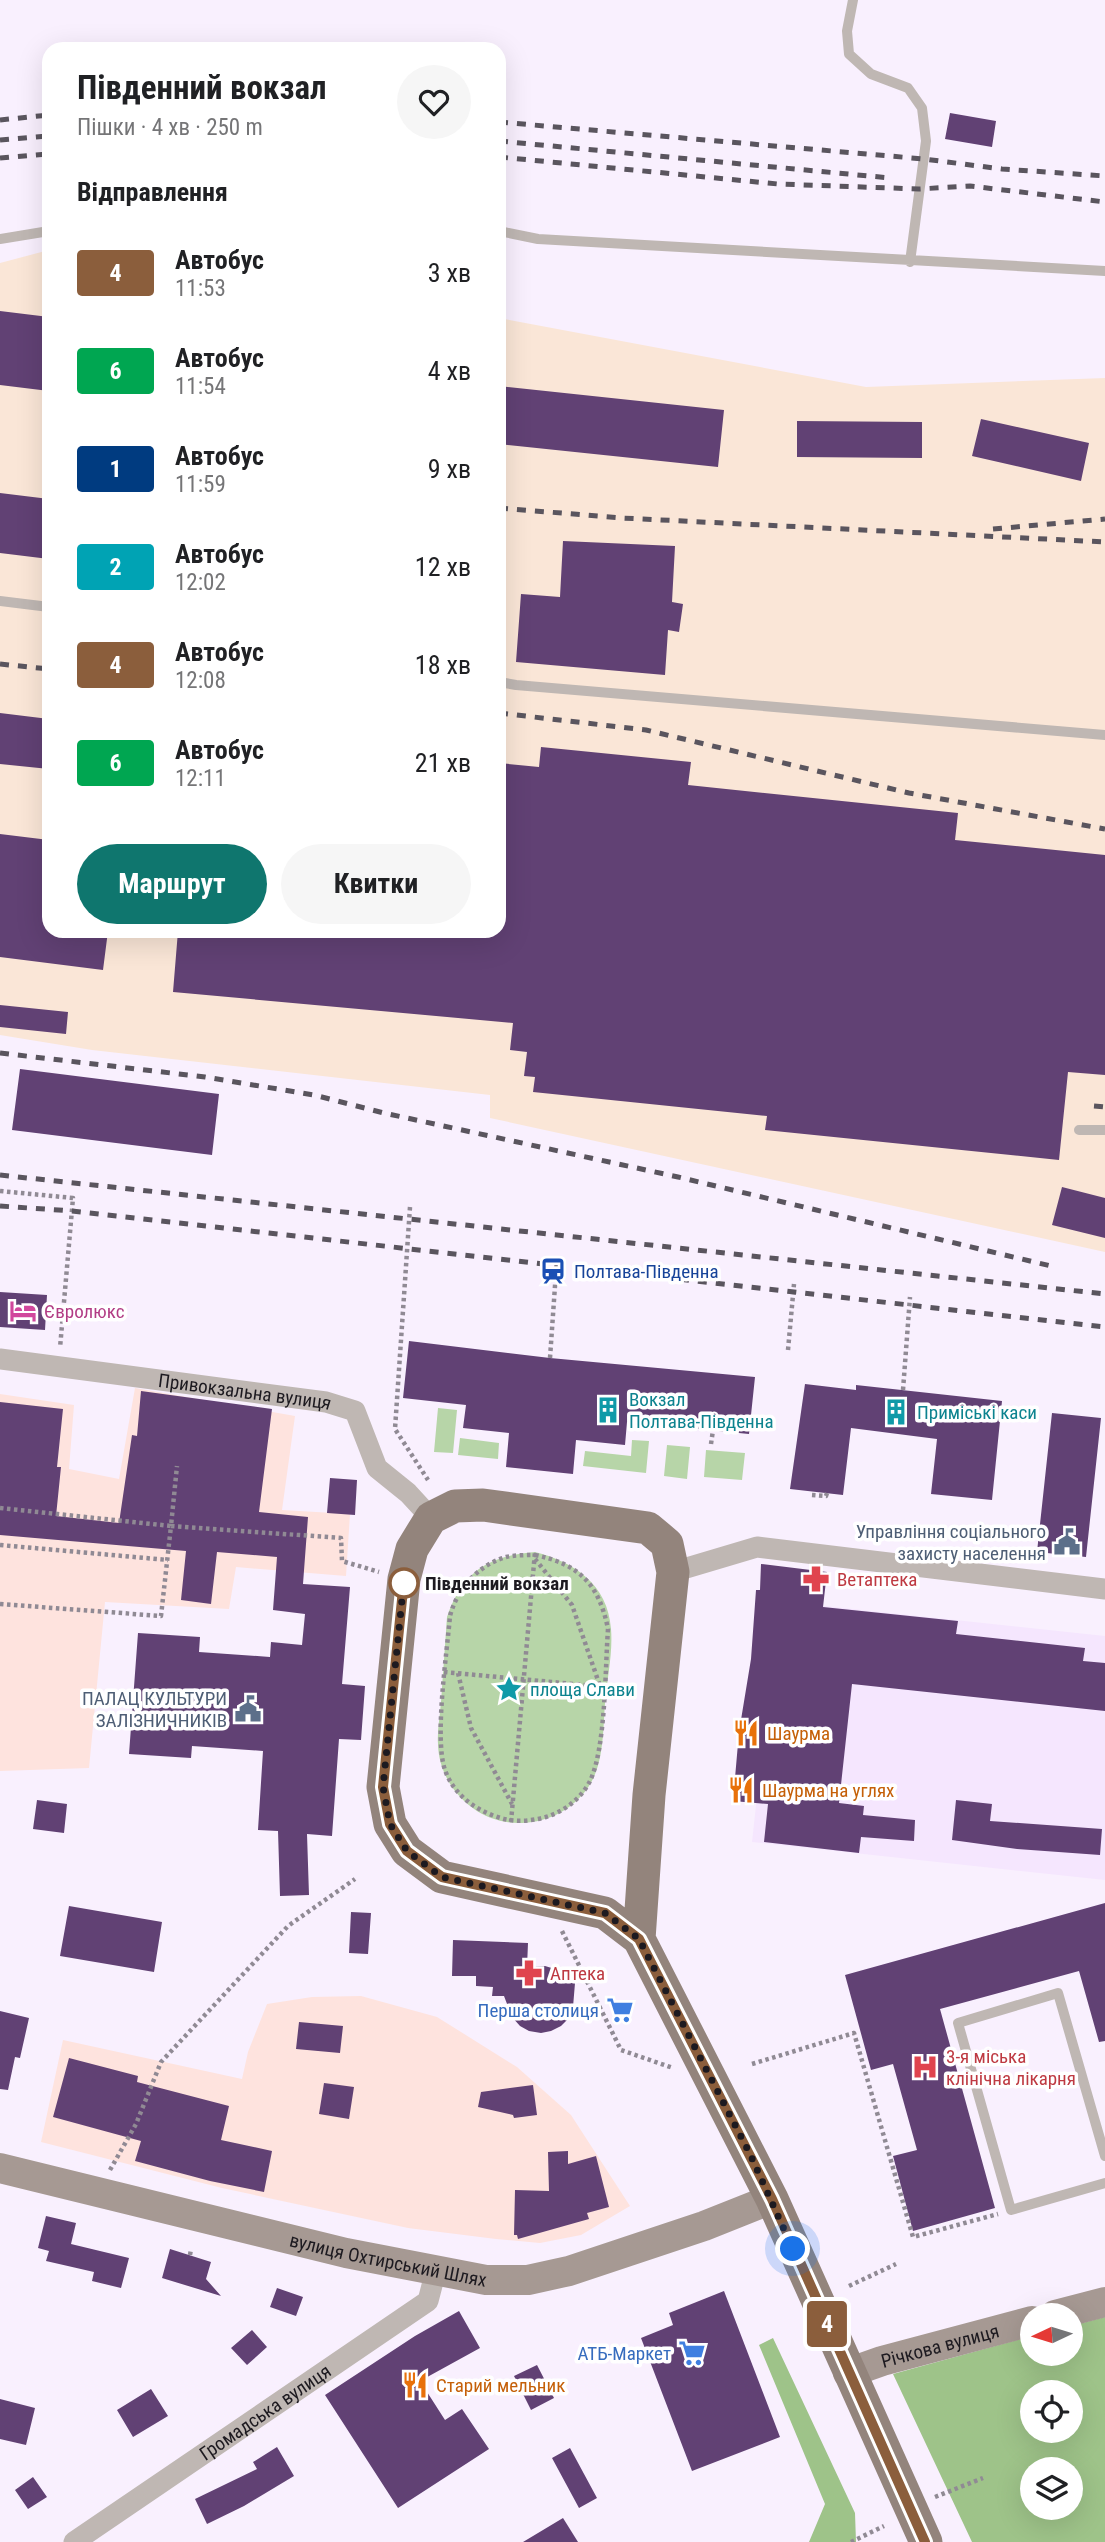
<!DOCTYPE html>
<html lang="uk">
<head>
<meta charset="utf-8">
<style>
	body { margin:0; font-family:"Roboto Condensed",sans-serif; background:#f6f6f6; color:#202124; height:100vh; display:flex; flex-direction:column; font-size:26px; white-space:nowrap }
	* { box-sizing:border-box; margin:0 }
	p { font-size:23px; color:#757577 }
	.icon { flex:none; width:38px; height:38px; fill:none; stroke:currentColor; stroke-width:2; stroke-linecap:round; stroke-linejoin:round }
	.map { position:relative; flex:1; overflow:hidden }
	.side { position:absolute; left:42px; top:42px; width:464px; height:896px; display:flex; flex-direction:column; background:#fff; border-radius:21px; box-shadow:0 7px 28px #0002 }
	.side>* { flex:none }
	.badge { padding:0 14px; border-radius:5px; font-size:24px; line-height:46px }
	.needle { width:46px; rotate:266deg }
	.tools { position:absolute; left:1020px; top:2303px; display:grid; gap:14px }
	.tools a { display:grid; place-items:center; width:63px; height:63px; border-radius:50%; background:#fff; box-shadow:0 7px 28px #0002; font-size:35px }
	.you { position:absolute; width:35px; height:35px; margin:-18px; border:5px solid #fff; border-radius:50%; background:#1a73e8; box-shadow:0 0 0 10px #1a73e833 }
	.map>.badge { position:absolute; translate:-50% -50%; box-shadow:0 0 0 4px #fff }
	h2 { padding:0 35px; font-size:26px; line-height:63px }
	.round { display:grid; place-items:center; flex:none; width:74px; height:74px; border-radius:37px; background:#f6f6f6 }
	.head { display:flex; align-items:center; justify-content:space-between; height:119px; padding:0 35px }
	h1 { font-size:33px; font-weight:700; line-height:52px }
	.action { display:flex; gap:14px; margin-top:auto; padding:14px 35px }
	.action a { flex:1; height:80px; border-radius:42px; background:#0f766e; color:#fff; font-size:28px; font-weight:700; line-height:80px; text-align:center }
	.action a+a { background:#f6f6f6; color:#202124 }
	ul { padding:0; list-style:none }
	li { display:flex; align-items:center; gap:21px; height:98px; padding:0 35px }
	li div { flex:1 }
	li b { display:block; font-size:26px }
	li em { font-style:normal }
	li .badge { min-width:77px; font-weight:700; text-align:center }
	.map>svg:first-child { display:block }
</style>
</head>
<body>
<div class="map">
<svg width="1105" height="2542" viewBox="0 0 1105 2542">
	<rect width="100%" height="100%" fill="#f9f0fe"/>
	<path fill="#fee3de" d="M 135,1388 L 295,1416 L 282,1510 L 350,1514 L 346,1576 L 236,1567 L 229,1609 L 105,1602 L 89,1768 L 0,1771 L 0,1394 L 74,1405 L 69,1469 L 119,1479 Z
		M 361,1996 L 437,2017 L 517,2067 L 571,2115 L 630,2206 L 581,2235 L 540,2243 L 496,2239 L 408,2228 L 222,2188 L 41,2142 L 63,2040 L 242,2079 L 248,2052 L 267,2004 L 312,1997 Z"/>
	<path fill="#fae6d7" d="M 49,250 L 49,931 L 499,931 L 499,318 L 866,387 L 1105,378 L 1105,1252 L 490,1118 L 490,1095 L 92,1050 L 0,1035 L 0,263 Z"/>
	<path fill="#f5e6fe" d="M 778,1601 L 1105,1636 L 1105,1880 L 752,1842 Z"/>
	<path fill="#b7d5a8" d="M 438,1408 L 457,1410 L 453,1453 L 434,1452 Z
		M 460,1438 L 499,1443 L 498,1459 L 458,1455 Z
		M 632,1440 L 649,1441 L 646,1473 L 583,1466 L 585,1451 L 631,1456 Z
		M 667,1445 L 690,1447 L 687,1479 L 664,1476 Z
		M 706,1450 L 745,1453 L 742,1480 L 704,1477 Z
		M 535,1552 C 574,1562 608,1584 611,1629 C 613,1653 607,1679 605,1703 C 603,1730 604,1763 589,1786 C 574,1809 549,1822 522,1823 C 478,1825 439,1788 438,1744 C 437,1731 440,1716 441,1702 C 443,1674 445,1645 447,1617 C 463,1571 488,1556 535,1552 Z"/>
	<path fill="#9ec389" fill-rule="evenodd" d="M 1105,2317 L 1105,2542 L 972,2542 L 893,2374 L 1032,2336 L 1032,2354 L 1071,2354 L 1071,2326 ZM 1032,2392 L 1071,2392 L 1071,2431 L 1032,2431 ZM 1032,2469 L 1071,2469 L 1071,2508 L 1032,2508 Z
		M 773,2338 L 855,2513 L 856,2542 L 809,2542 L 825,2504 L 759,2345 Z"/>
	<path fill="#614174" d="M 950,113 L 996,121 L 992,147 L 945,139 Z
		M 0,311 L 49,317 L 49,391 L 0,385 Z
		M 499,386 L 724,410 L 718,467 L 499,444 Z
		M 981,419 L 1089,443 L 1081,481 L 972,456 Z
		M 797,421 L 922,422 L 922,458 L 797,457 Z
		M 0,493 L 49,499 L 49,559 L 0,553 Z
		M 563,541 L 675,546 L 672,602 L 683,604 L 679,632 L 668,630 L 665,675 L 516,662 L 521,594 L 560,597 Z
		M 0,713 L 49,719 L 49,769 L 0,764 Z
		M 541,747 L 691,762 L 688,785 L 958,813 L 955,840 L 1105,855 L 1105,1075 L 1068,1072 L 1059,1160 L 765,1130 L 767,1116 L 533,1092 L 535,1077 L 524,1076 L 527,1052 L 510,1050 L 513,1023 L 173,992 L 178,931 L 499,931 L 499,763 L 539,767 Z
		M 0,834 L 49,840 L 49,931 L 108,931 L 103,970 L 0,957 Z
		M 0,1005 L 68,1012 L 66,1034 L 0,1027 Z
		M 20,1069 L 219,1094 L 212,1155 L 12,1130 Z
		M 1062,1187 L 1105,1198 L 1105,1238 L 1052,1225 Z
		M 0,1292 L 47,1295 L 45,1330 L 0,1327 Z
		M 409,1341 L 550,1358 L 755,1377 L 749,1434 L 627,1422 L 625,1445 L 576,1440 L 573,1474 L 506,1467 L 509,1433 L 463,1428 L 466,1405 L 403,1398 Z
		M 805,1384 L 856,1390 L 856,1385 L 1002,1401 L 992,1500 L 931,1494 L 937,1439 L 851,1428 L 843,1495 L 790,1489 Z
		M 141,1391 L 272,1409 L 259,1512 L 308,1517 L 303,1584 L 350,1587 L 342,1684 L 365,1686 L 361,1740 L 339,1739 L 332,1836 L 307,1834 L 309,1895 L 280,1896 L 278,1831 L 258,1830 L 263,1751 L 192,1746 L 191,1758 L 129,1754 L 138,1633 L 200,1637 L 199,1652 L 270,1657 L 271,1642 L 302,1645 L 305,1614 L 273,1610 L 277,1557 L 217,1552 L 211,1604 L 181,1600 L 186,1551 L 0,1535 L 0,1402 L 63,1409 L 57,1467 L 61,1467 L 56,1516 L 119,1523 L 132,1435 L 137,1436 Z
		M 1052,1413 L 1101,1418 L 1086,1557 L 1037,1552 Z
		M 330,1478 L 357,1480 L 355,1515 L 327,1513 Z
		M 761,1564 L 827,1572 L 823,1607 L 958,1621 L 956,1634 L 1085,1648 L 1083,1661 L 1105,1663 L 1105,1711 L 852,1684 L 839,1803 L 864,1806 L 863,1815 L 915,1820 L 914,1841 L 861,1837 L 859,1853 L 764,1842 L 768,1804 L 733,1801 L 739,1732 L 751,1659 L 756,1590 L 760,1590 Z
		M 37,1800 L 67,1804 L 64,1833 L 33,1829 Z
		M 956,1800 L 992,1804 L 990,1821 L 1102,1829 L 1100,1855 L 1017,1849 L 952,1840 Z
		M 1105,1903 L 1105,2041 L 1099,2042 L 1079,1971 L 940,2009 L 995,2208 L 913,2231 L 893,2156 L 917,2150 L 893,2064 L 871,2070 L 845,1975 Z
		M 69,1906 L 162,1922 L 154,1972 L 60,1956 Z
		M 351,1912 L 371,1913 L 368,1954 L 349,1953 Z
		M 453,1940 L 528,1943 L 527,1967 L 545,1966 L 555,1969 L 575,1983 L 573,2007 L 569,2018 L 561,2026 L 551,2031 L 541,2033 L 529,2031 L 520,2026 L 512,2017 L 504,1996 L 492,1996 L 493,1987 L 476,1986 L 476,1976 L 452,1976 Z
		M 0,2011 L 29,2018 L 20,2058 L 15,2057 L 8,2090 L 0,2089 Z
		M 299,2022 L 343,2026 L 340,2053 L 296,2049 Z
		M 69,2058 L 138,2076 L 137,2082 L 229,2106 L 221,2140 L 272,2151 L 264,2192 L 210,2181 L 135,2161 L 141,2141 L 53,2117 Z
		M 324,2083 L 354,2087 L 349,2119 L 319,2114 Z
		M 533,2085 L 537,2115 L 514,2118 L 513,2115 L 478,2107 L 481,2092 Z
		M 568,2151 L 568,2164 L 596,2156 L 609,2207 L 587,2213 L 589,2219 L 518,2239 L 517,2235 L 514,2235 L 515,2190 L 549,2191 L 548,2152 Z
		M 46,2216 L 76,2223 L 71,2244 L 129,2258 L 121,2288 L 92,2281 L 94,2272 L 46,2261 L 49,2251 L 38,2248 Z
		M 170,2249 L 211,2262 L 206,2279 L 221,2296 L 162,2278 Z
		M 277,2288 L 303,2297 L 296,2316 L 270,2307 Z
		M 724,2291 L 780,2437 L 692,2471 L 641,2338 L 673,2325 L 669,2313 Z
		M 459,2311 L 480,2348 L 420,2381 L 445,2420 L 462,2409 L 489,2449 L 398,2508 L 325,2395 L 415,2336 Z
		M 252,2330 L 267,2347 L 247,2365 L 231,2348 Z
		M 537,2365 L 554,2398 L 531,2410 L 514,2376 Z
		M 151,2389 L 168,2416 L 133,2437 L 117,2410 Z
		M 0,2399 L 35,2408 L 26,2445 L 0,2439 Z
		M 277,2447 L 294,2476 L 244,2506 L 207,2524 L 195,2499 L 257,2469 L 253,2462 Z
		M 570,2448 L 597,2498 L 579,2508 L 552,2458 Z
		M 33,2477 L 47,2497 L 28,2509 L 15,2490 Z
		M 563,2518 L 578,2542 L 523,2542 Z"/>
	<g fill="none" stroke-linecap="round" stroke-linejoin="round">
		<path stroke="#908a94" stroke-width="4.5" stroke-dasharray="3.5 3.5" stroke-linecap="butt" d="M 0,1191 L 73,1198 L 60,1348
			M 410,1207 L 395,1429 L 428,1480
			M 788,1350 L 794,1284
			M 550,1358 L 557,1257
			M 903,1390 L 910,1297
			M 711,1444 L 713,1430
			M 812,1495 L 826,1496 L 827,1493
			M 0,1508 L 171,1526 L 177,1466
			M 0,1545 L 168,1560
			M 535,1555 C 579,1564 599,1584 608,1629 C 605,1669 606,1747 590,1781 C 581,1799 563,1812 546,1817 C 532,1821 517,1822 504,1819 C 478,1812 454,1796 445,1770 C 434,1738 447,1653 450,1616 C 457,1589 478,1565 506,1557 C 515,1555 526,1555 535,1555 Z
			M 535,1559 L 572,1605 L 600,1686
			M 0,1604 L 161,1616 L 171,1526 L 341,1538 L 342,1561 L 379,1572
			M 444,1672 L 606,1687
			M 458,1673 L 471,1728 L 512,1804
			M 511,1822 L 535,1552
			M 562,1931 L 621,2050 L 673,2068
			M 752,2064 L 854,2033 L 913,2237 L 998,2214
			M 110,2170 L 136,2124 L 161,2062 L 288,1926 L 355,1879
			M 190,2255 L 191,2249
			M 849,2286 L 896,2264
			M 935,2497 L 983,2478
			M 851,2542 L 884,2526"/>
		<path stroke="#bfb7b3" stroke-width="10" d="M 853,0 L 847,31 L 849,54 L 871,74 L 908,88 L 922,108 L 926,141 L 910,262
			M 499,231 L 538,239 L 1105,271
			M 0,239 L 49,231
			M 0,601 L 49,607
			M 499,682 L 516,685 L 1105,735
			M 1079,1130 L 1105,1130
			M 1105,2156 L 1058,1993 L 958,2023 L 1011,2210 L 1105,2183"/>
		<g stroke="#bfb7b3" stroke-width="21">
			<path id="s1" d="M 0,1359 L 326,1402 L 355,1411 L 377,1468 L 408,1493 L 431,1518"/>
			<path d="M 673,1572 L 757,1547 L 1105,1589"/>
			<path id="s2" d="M 74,2542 L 428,2301 L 436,2270"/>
		</g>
		<g stroke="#a69993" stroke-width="30">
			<path id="s3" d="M 0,2168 L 346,2253 L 486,2280 L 528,2280 L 569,2271 L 704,2226 L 772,2199"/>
			<path d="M 1055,2315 L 1105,2302"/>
			<path id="s4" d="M 848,2373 L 882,2361 L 1032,2321"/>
		</g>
		<path stroke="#93847c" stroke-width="33" d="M 639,1939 L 649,1795 L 673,1572 L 667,1544 L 648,1528 L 483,1505 L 455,1506 L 431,1518 L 412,1549 L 404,1579 L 383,1787 L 390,1824 L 407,1851 L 442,1877 L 605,1913 L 639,1939 L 772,2199 L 926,2542"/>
		<path stroke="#5a555e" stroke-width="5" stroke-dasharray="9 9" stroke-linecap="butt" d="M 0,120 L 49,115
			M 499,122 L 924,159 L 1002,169 L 1105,176
			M 0,140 L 49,136
			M 499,141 L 890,178
			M 499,157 L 778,184 L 919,189 L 970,186 L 1105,202
			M 0,158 L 49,154
			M 499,508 L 622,518 L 1105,542
			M 993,529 L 1105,519
			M 0,664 L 49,669
			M 499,713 L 646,730 L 909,793 L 1105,829
			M 0,1053 L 205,1077 L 314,1095 L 384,1113 L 678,1177 L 1051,1266
			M 1094,1106 L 1105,1107
			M 0,1175 L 1105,1294
			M 0,1206 L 72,1211 L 1105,1327"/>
	</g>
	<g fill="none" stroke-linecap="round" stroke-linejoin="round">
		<g stroke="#fff" stroke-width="16">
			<path id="line" d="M 404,1580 L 383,1787 L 390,1824 L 407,1851 L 442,1877 L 605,1913 L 639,1939 L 772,2199 L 925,2542"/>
		</g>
		<use href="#line" stroke="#8b5e3c" stroke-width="10"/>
		<path stroke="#1d1a20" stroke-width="7" stroke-dasharray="0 12.6" d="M 404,1583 L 404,1580 L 383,1787 L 390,1824 L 407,1851 L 442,1877 L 605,1913 L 639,1939 L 750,2154 L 793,2249"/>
	</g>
	<defs>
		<g id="station-bare" transform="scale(2.1)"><path d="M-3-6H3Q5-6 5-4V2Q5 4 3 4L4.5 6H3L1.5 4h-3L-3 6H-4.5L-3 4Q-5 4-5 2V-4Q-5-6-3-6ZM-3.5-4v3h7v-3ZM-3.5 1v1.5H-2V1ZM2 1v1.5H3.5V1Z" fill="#1a4fb4" stroke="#fff" stroke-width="2.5" paint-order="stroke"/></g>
		<g id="hotel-bare" transform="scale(2.1)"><path d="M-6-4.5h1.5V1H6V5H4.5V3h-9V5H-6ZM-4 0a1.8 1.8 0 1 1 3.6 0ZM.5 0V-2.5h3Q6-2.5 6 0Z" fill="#d1479c" stroke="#fff" stroke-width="2.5" paint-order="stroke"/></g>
		<g id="building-bare" transform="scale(2.1)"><path d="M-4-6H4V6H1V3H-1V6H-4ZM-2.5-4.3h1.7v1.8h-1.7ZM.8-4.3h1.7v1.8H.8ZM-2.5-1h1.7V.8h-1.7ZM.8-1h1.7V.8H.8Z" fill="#0f9aa8" stroke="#fff" stroke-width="2.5" paint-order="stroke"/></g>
		<g id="civic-bare" transform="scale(2.1)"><path d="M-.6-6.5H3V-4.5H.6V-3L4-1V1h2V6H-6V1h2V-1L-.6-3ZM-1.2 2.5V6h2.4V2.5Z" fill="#5c6f8a" stroke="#fff" stroke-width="2.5" paint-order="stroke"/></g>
		<g id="pharmacy-bare" transform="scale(2.1)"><path d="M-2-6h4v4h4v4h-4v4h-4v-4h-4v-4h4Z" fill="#e0444e" stroke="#fff" stroke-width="2.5" paint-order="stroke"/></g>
		<g id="sight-bare" transform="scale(2.1)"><path d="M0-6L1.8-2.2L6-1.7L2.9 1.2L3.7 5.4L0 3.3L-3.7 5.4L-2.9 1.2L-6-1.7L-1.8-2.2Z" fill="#0f9aa8" stroke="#fff" stroke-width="2.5" paint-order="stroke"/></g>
		<g id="restaurant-bare" transform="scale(2.1)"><path d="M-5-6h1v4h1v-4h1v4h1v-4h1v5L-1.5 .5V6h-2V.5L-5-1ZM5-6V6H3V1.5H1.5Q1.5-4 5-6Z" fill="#e8710a" stroke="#fff" stroke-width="2.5" paint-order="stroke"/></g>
		<g id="supermarket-bare" transform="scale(2.1)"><path d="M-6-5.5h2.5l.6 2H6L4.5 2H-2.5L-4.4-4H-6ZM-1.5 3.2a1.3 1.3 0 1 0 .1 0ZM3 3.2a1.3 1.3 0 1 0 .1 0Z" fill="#3f7fe0" stroke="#fff" stroke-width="2.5" paint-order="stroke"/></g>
		<g id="hospital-bare" transform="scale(2.1)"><path d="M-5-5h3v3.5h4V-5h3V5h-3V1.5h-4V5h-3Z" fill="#e0444e" stroke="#fff" stroke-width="2.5" paint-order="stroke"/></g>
	</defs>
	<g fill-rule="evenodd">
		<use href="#station-bare" x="553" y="1271"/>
		<use href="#hotel-bare" x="23" y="1311"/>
		<use href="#building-bare" x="608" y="1410"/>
		<use href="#building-bare" x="896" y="1412"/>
		<use href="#civic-bare" x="1067" y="1542"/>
		<use href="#pharmacy-bare" x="816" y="1579"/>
		<use href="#sight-bare" x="509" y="1689"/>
		<use href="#civic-bare" x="248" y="1709"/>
		<use href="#restaurant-bare" x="746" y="1733"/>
		<use href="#restaurant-bare" x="741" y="1790"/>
		<use href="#pharmacy-bare" x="529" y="1973"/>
		<use href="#supermarket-bare" x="620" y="2010"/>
		<use href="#hospital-bare" x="925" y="2067"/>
		<use href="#supermarket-bare" x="692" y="2353"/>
		<use href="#restaurant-bare" x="415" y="2385"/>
	</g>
	<circle fill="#fff" stroke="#8b5e3c" stroke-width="3.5" cx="404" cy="1583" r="14"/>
	<g text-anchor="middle" stroke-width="7" stroke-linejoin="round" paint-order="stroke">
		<g font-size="19" fill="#164399" stroke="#fff" text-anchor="start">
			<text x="574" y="1278">Полтава-Південна</text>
		</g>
		<g font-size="19" fill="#b23c85" stroke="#fff" text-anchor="start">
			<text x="44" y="1318">Євролюкс</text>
		</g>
		<g font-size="19" fill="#1d1a20" stroke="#fff">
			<text dy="7" stroke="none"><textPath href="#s1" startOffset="247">Привокзальна вулиця</textPath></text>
			<text dy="7" stroke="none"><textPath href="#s3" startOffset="399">вулиця Охтирський Шлях</textPath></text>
			<text dy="7" stroke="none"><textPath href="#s4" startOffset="96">Річкова вулиця</textPath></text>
			<text dy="7" stroke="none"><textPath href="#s2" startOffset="231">Громадська вулиця</textPath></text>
		</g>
		<g font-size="19" fill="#0d838f" stroke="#fff" text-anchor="start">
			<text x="629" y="1406">Вокзал<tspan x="629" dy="22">Полтава-Південна</tspan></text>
			<text x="917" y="1419">Приміські каси</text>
			<text x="530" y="1696">площа Слави</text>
		</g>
		<g font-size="19" fill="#4e5e75" stroke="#fff" text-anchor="end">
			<text x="1046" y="1538">Управління соціального<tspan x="1046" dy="22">захисту населення</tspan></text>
			<text x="227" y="1705">ПАЛАЦ КУЛЬТУРИ<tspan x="227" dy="22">ЗАЛIЗНИЧНИКIВ</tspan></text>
		</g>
		<g font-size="19" fill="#be3a42" stroke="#fff" text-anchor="start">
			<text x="837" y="1586">Ветаптека</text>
			<text x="550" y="1980">Аптека</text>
			<text x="946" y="2063">3-я міська<tspan x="946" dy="22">клінічна лікарня</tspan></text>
		</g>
		<g font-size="19" font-weight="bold" fill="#1d1a20" stroke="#fff" text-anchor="start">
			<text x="425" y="1590">Південний вокзал</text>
		</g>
		<g font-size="19" fill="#c56008" stroke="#fff" text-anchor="start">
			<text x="767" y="1740">Шаурма</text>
			<text x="762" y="1797">Шаурма на углях</text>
			<text x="436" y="2392">Старий мельник</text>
		</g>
		<g font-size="19" fill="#366cbe" stroke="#fff" text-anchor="end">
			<text x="599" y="2017">Перша столиця</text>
			<text x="671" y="2360">АТБ-Маркет</text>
		</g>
	</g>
</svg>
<div class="tools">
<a><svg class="needle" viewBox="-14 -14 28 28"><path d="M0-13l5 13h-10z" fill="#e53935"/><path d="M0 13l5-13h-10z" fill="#757577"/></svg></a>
<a><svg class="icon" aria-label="locate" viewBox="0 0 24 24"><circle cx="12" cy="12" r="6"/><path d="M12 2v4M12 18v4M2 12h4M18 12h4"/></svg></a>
<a><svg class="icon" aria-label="layers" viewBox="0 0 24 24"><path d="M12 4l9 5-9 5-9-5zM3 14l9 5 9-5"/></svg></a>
</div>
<div class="you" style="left:793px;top:2249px"></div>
<b class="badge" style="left:827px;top:2324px;background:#8b5e3c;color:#fff">4</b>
<section class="side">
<div class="head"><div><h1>Південний вокзал</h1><p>Пішки · 4 хв · 250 m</p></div><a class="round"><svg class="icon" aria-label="heart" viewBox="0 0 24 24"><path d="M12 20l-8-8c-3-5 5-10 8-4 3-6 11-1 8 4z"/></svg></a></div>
<h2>Відправлення</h2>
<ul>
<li><span class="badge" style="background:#8b5e3c;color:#fff">4</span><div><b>Автобус</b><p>11:53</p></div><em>3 хв</em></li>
<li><span class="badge" style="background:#00a651;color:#fff">6</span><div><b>Автобус</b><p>11:54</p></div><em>4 хв</em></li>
<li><span class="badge" style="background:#003b80;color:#fff">1</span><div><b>Автобус</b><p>11:59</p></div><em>9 хв</em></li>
<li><span class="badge" style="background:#00a3b4;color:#fff">2</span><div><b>Автобус</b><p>12:02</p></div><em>12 хв</em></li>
<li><span class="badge" style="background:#8b5e3c;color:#fff">4</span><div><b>Автобус</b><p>12:08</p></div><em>18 хв</em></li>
<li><span class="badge" style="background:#00a651;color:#fff">6</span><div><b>Автобус</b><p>12:11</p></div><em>21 хв</em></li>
</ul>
<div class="action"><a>Маршрут</a><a>Квитки</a></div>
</section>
</div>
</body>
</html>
